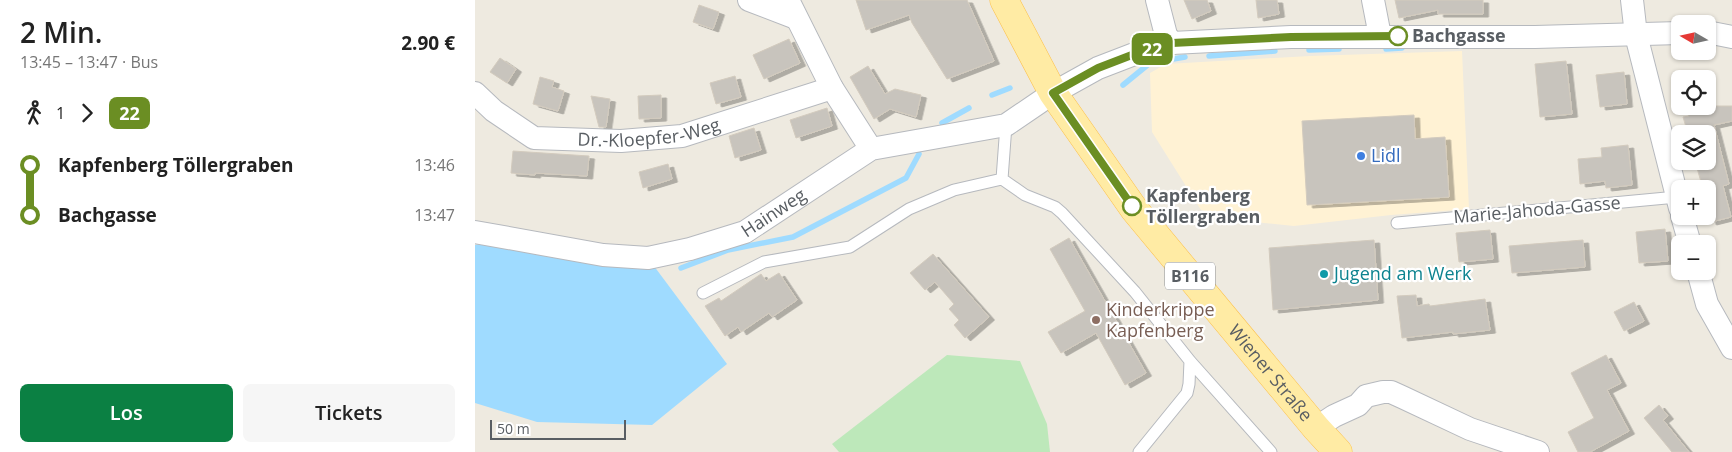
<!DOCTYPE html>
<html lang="de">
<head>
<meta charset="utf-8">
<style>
	body { margin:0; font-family:"Open Sans",sans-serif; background:#f6f6f6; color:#222; height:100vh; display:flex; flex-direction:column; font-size:19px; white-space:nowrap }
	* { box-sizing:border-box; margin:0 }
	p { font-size:16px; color:#767676 }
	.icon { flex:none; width:28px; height:28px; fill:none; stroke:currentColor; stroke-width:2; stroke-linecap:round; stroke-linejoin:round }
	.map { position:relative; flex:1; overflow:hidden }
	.drawer { display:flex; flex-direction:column; background:#fff; width:475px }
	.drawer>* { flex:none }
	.badge { padding:0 10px; border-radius:8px; font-size:18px; line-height:32px }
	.needle { width:32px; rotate:279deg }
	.buttons { position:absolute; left:1196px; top:15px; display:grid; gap:10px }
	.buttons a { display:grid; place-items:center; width:45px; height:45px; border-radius:8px; background:#fff; box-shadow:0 1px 4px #0004; font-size:25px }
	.scale { position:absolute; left:15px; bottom:12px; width:136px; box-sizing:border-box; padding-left:5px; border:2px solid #595e63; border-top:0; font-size:14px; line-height:18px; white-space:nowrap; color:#595e63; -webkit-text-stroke:4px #fff; paint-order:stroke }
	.map>.badge { position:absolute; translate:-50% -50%; box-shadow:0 0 0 2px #fff }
	.legs { display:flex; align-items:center; gap:8px; height:55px; padding:0 20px; font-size:16px }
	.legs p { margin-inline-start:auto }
	.summary { display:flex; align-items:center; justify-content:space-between; height:85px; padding:0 20px }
	h1 { font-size:28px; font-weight:600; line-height:38px }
	.cta { display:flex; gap:10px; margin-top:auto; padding:10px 20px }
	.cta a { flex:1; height:58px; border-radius:8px; background:#0b8043; color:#fff; font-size:20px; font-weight:600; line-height:58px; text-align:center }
	.cta a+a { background:#f6f6f6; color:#222 }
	ul { padding:0 20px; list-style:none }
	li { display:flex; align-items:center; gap:18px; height:50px; font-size:19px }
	li i { display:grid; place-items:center; width:8px; height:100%; margin:0 6px; background:currentColor }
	li i::after { content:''; width:12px; height:12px; margin:-6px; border:4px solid; border-radius:50%; background:#fff }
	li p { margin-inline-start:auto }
	li:first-child i { background:linear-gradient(#0000 50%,currentColor 0) }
	li:last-child i { background:linear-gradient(currentColor 50%,#0000 0) }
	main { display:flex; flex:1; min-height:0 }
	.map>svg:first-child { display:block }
</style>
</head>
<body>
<main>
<section class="drawer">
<div class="summary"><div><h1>2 Min.</h1><p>13:45 – 13:47 · Bus</p></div><b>2.90 €</b></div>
<div class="legs"><svg class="icon" aria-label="walk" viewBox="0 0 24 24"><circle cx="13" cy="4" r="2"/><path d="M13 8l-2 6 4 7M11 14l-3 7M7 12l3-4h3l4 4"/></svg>1<svg class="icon" aria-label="forward" viewBox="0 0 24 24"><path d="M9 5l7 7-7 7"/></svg><b class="badge" style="background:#6b8e23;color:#fff">22</b></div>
<ul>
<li><i style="color:#6b8e23"></i><b>Kapfenberg Töllergraben</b><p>13:46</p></li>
<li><i style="color:#6b8e23"></i><b>Bachgasse</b><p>13:47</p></li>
</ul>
<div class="cta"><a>Los</a><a>Tickets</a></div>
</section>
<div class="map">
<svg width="1257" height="452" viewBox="0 0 1257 452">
	<defs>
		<filter id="shadow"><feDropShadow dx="5.5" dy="3" stdDeviation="0" flood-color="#0004"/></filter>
	</defs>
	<rect width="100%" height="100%" fill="#eeeae0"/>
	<path fill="#fff2d4" d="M 987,51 L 994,209 L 916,215 L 819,226 L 769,221 L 726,210 L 677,132 L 675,73 L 691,64 L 835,56 Z"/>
	<path fill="#bde8ba" d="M 472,355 L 545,361 L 572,424 L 575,452 L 364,452 L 357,444 Z"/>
	<path fill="#9fdbff" d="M 5,244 L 152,267 L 176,262 L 252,364 L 177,425 L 62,422 L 0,403 L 0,245 Z"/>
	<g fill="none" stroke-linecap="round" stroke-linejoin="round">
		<path stroke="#9fdbff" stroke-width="5.5" d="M 911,49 L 927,48
			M 834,50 L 864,49
			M 734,56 L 800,51
			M 648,85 L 675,63 L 710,57
			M 517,95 L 535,88
			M 467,123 L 494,108
			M 206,268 L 253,250 L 318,237 L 431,178 L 444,154"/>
	</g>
	<path fill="#c8c4bd" stroke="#d3cbbe" filter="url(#shadow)" d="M 381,0 L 492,0 L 519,61 L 472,79 L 437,23 L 434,15 L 391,30 Z
		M 709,0 L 732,0 L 736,11 L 717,19 Z
		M 781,0 L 802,0 L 804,14 L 783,18 Z
		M 920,0 L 1008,0 L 1008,14 L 963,14 L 963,10 L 924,18 Z
		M 224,5 L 244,12 L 238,29 L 218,22 Z
		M 314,39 L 325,63 L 289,79 L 278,55 Z
		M 25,58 L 41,69 L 32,83 L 15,72 Z
		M 1091,61 L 1097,114 L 1065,117 L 1060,64 Z
		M 393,66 L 410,94 L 420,89 L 446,95 L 441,117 L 415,109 L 399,119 L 375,77 Z
		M 1149,72 L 1152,104 L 1125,107 L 1121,75 Z
		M 260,76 L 266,97 L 241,104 L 235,83 Z
		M 65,77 L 79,81 L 77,87 L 89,91 L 83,111 L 58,104 Z
		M 186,95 L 186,118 L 164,119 L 163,96 Z
		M 116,96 L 135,99 L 131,127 L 124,127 Z
		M 1211,106 L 1257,106 L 1257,121 L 1239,125 L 1254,184 L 1248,186 L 1256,217 L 1236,222 L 1232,208 L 1232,189 L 1228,189 L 1220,161 L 1232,161 L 1232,134 L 1213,134 L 1208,117 L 1214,116 Z
		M 352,108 L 357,126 L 321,138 L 315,120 Z
		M 939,115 L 940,139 L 970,137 L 974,197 L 832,205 L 827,121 Z
		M 279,128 L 286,150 L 260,158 L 254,136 Z
		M 1153,145 L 1157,185 L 1131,188 L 1130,181 L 1105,184 L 1103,159 L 1127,157 L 1126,148 Z
		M 38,151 L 114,156 L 112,176 L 60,173 L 60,175 L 36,173 Z
		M 193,164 L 197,179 L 168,188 L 164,172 Z
		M 1190,229 L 1193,261 L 1164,263 L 1161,232 Z
		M 1015,230 L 1018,259 L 984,262 L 981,233 Z
		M 594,238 L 671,373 L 650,385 L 621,333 L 586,353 L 573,332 L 610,311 L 575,249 Z
		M 899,240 L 903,300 L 798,310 L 794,248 Z
		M 1108,240 L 1110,267 L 1037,273 L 1034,246 Z
		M 458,254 L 514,317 L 490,338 L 479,325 L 484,320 L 474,309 L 479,304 L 460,282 L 450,290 L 435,273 Z
		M 304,273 L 322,300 L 297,317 L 294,313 L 266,332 L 263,327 L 250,336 L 230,306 L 244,298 L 246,301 L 286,274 L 291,281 Z
		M 941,295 L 942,306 L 954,304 L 955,306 L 1010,299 L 1015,330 L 978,334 L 978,332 L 927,338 L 922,296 Z
		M 1159,302 L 1169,321 L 1149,331 L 1139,312 Z
		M 1131,355 L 1146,383 L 1132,390 L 1154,431 L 1115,452 L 1103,452 L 1093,432 L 1119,418 L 1096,373 Z
		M 1184,405 L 1193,416 L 1188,420 L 1214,452 L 1197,452 L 1169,418 Z"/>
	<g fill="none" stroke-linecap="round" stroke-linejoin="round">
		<g stroke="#b6b9be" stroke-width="13">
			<path id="service" d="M 531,125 L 527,179 L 550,195 L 580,207 L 587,213 L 660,292 L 715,361 L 796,452
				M 922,223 L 1202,197
				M 228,293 L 289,262 L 375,247 L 434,209 L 479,190 L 527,179
				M 664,452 L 712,393 L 714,384 L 715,361"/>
		</g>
		<g stroke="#b6b9be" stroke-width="24">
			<g id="minor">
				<path d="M 274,0 L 321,18"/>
				<path d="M 313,0 L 357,88 L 396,149"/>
				<path d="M 682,0 L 691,35 L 697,43"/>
				<path d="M 898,0 L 905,36"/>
				<path d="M 1157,0 L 1161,35 L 1205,208"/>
				<path d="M 1232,32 L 1257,37"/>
				<path id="s1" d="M 0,93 L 19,111 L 59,138 L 146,141 L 207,136 L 357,88"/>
				<path d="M 1207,216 L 1215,244"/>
				<path id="s2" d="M 0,232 L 128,255 L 173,258 L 215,249 L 270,232 L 396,149 L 531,125 L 578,93 L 623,68 L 662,53 L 697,43 L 816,37 L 1060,37 L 1205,33"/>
				<path d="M 1223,271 L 1232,304 L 1257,348"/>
				<path d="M 841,428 L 859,416 L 883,405 L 891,396 L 908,392 L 916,392 L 927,397 L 995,429 L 1063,452"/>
			</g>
		</g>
		<g stroke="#fdc04a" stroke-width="29">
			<g id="primary">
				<path id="s3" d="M 529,0 L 578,93 L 659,209 L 841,428 L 863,452"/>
			</g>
		</g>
		<use href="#service" stroke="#fff" stroke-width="11"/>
		<use href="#minor" stroke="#fff" stroke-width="22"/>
		<use href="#primary" stroke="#ffeba4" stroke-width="28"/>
	</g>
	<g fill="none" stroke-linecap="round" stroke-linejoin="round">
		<g stroke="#fff" stroke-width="11">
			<path id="line-1" d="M 657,206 L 578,93 L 623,68 L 662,53 L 697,43 L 816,37 L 923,36"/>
		</g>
		<use href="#line-1" stroke="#6b8e23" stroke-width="8"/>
	</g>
	<g fill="#fff" stroke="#6b8e23" stroke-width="2.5">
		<circle cx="923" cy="36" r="9"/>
		<circle cx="657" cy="206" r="9"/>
	</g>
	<circle fill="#3f7fe0" stroke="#fff" stroke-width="2" cx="886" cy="156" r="5"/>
	<circle fill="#0f9aa8" stroke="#fff" stroke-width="2" cx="849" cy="274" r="5"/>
	<circle fill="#8d6e63" stroke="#fff" stroke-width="2" cx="621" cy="320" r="5"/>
	<g text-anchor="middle" stroke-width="4.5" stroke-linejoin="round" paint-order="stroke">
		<rect fill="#fff" stroke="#8b8e92" stroke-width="1" x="690" y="262.5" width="50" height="27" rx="4"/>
		<g font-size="16" font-weight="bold" fill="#595e63">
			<text x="715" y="282">B116</text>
		</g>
		<g font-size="18" font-weight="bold" fill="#595e63" stroke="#fff" text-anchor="start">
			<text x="937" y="42">Bachgasse</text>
			<text x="671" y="202">Kapfenberg<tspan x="671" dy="21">Töllergraben</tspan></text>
		</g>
		<g font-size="18" fill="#595e63" stroke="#fff">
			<text dy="6" stroke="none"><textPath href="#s1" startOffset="190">Dr.-Kloepfer-Weg</textPath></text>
			<text transform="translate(1062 210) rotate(-5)" y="6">Marie-Jahoda-Gasse</text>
			<text dy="6" stroke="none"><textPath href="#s2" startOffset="310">Hainweg</textPath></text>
			<text dy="6" stroke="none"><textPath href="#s3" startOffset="460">Wiener Straße</textPath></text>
		</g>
		<g font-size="18" fill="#366cbe" stroke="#fff" text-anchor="start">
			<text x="896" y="162">Lidl</text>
		</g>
		<g font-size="18" fill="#0d838f" stroke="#fff" text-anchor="start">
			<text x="859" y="280">Jugend am Werk</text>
		</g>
		<g font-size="18" fill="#785e54" stroke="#fff" text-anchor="start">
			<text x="631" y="316">Kinderkrippe<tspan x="631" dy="21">Kapfenberg</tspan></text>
		</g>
	</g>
</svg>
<div class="buttons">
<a><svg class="needle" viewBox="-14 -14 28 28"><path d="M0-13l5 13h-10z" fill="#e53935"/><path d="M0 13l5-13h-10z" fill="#767676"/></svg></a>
<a><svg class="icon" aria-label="locate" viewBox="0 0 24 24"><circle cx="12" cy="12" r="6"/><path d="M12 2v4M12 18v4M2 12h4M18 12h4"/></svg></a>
<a><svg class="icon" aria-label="layers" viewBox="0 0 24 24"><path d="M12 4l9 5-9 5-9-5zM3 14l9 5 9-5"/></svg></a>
<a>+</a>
<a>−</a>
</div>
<div class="scale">50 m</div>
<b class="badge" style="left:677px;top:49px;background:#6b8e23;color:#fff">22</b>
</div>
</main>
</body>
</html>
